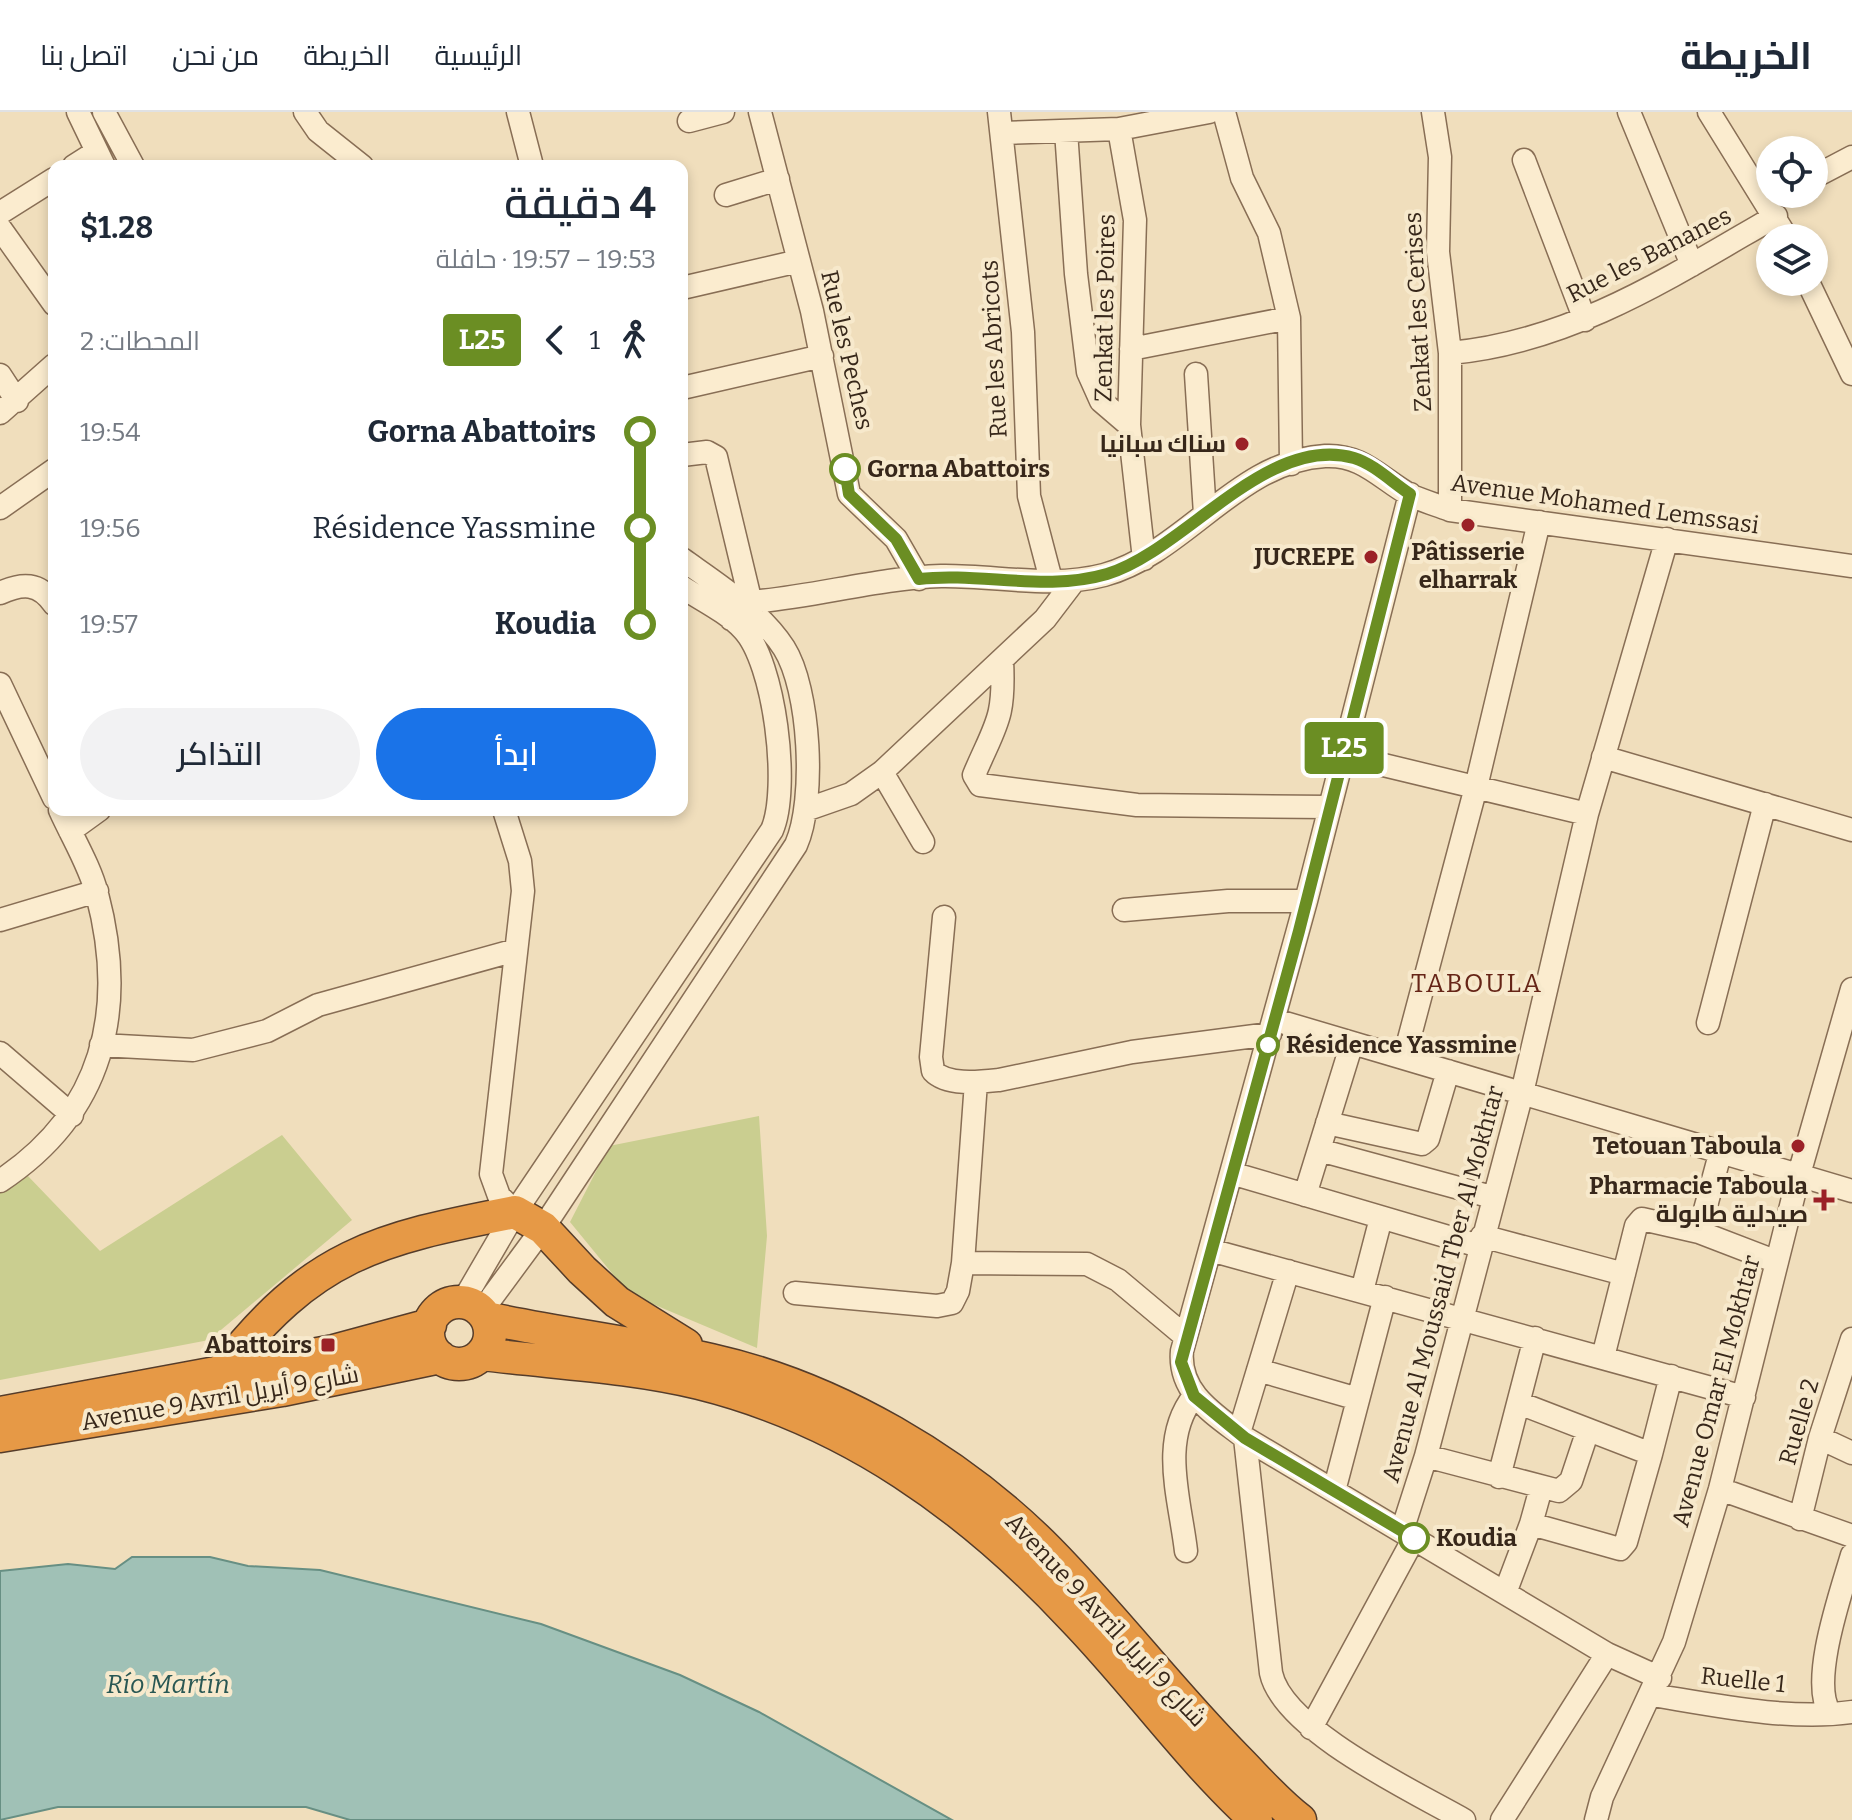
<!DOCTYPE html>
<html lang="ar">
<head>
<meta charset="utf-8">
<style>
	body { margin:0; font-family:Bitter,Cairo,serif; background:#f2f2f3; color:#1f2937; direction:rtl; height:100vh; display:flex; flex-direction:column; font-size:30px; white-space:nowrap }
	* { box-sizing:border-box; margin:0 }
	p { font-size:26px; color:#747a83 }
	.icon { flex:none; width:44px; height:44px; fill:none; stroke:currentColor; stroke-width:2; stroke-linecap:round; stroke-linejoin:round }
	.map { position:relative; flex:1; overflow:hidden; direction:ltr }
	.details { position:absolute; left:48px; top:48px; width:640px; height:656px; display:flex; flex-direction:column; background:#fff; border-radius:16px; box-shadow:0 4px 12px #0003; direction:rtl }
	.details>* { flex:none }
	.badge { padding:0 16px; border-radius:6px; font-size:28px; line-height:52px }
	.fabs { position:absolute; left:1756px; top:24px; display:grid; gap:16px }
	.fabs a { display:grid; place-items:center; width:72px; height:72px; border-radius:50%; background:#fff; box-shadow:0 4px 12px #0003; font-size:40px }
	.map>.badge { position:absolute; translate:-50% -50%; box-shadow:0 0 0 4px #fff }
	.legs { display:flex; align-items:center; gap:12px; height:88px; padding:0 32px; font-size:26px }
	.legs p { margin-inline-start:auto }
	.head { display:flex; align-items:center; justify-content:space-between; height:136px; padding:0 32px }
	h1 { font-size:44px; font-weight:600; line-height:60px }
	.action { display:flex; gap:16px; margin-top:auto; padding:16px 32px }
	.action a { flex:1; height:92px; border-radius:48px; background:#1a73e8; color:#fff; font-size:32px; font-weight:600; line-height:92px; text-align:center }
	.action a+a { background:#f2f2f3; color:#1f2937 }
	ul { padding:0 32px; list-style:none }
	li { display:flex; align-items:center; gap:28px; height:96px; font-size:30px }
	li i { display:grid; place-items:center; width:12px; height:100%; margin:0 10px; background:currentColor }
	li i::after { content:''; width:20px; height:20px; margin:-10px; border:6px solid; border-radius:50%; background:#fff }
	li p { margin-inline-start:auto }
	li:first-child i { background:linear-gradient(#0000 50%,currentColor 0) }
	li:last-child i { background:linear-gradient(currentColor 50%,#0000 0) }
	header { display:flex; align-items:center; gap:48px; box-sizing:border-box; height:112px; padding:0 40px; background:#fff; border-bottom:2px solid #e0e1e3 }
	header strong { font-size:38px }
	nav { display:flex; gap:44px; margin-inline-start:auto; font-size:28px }
	.map>svg:first-child { display:block }
</style>
</head>
<body>
<header>
<strong>الخريطة</strong>
<nav><a>الرئيسية</a><a>الخريطة</a><a>من نحن</a><a>اتصل بنا</a></nav>
</header>
<div class="map">
<svg width="1852" height="1708" viewBox="0 0 1852 1708">
	<rect width="100%" height="100%" fill="#f0debc"/>
	<path fill="#cace90" d="M 759,1004 L 767,1124 L 757,1236 L 629,1182 L 570,1110 L 609,1034 Z
		M 282,1023 L 352,1108 L 209,1228 L 0,1268 L 0,1070 L 27,1063 L 100,1139 Z"/>
	<path fill="#a0c1b6" stroke="#678f83" stroke-width="2" d="M 132,1445 L 210,1445 L 248,1454 L 320,1458 L 541,1512 L 680,1563 L 759,1600 L 952,1708 L 350,1708 L 306,1695 L 58,1695 L 0,1708 L 0,1459 L 68,1452 L 115,1457 Z"/>
	<g fill="none" stroke-linecap="round" stroke-linejoin="round">
		<g stroke="#886e55" stroke-width="25">
			<path id="minor" d="M 78,0 L 104,54
				M 104,0 L 133,54
				M 305,0 L 318,19 L 362,54
				M 518,0 L 532,54
				M 760,0 L 812,199 L 849,382 L 896,427 L 919,467
				M 999,0 L 1023,220 L 1029,384 L 1051,468
				M 1224,0 L 1242,66 L 1269,121 L 1289,206 L 1291,352
				M 1433,0 L 1440,45 L 1438,140 L 1450,241 L 1450,398
				M 1629,0 L 1692,153
				M 1709,0 L 1787,126
				M 689,9 L 723,0
				M 1119,17 L 1209,0
				M 1066,19 L 1076,162 L 1088,260 L 1101,289 L 1129,313
				M 1002,21 L 1119,17 L 1135,108 L 1129,313 L 1144,447
				M 1524,48 L 1585,208
				M 74,54 L 96,40
				M 1814,65 L 1852,45
				M 726,83 L 778,67
				M 0,101 L 54,67
				M 0,116 L 54,192
				M 1808,170 L 1852,262
				M 682,176 L 799,149
				M 1131,237 L 1289,206
				M 1450,241 C 1572,230 1672,164 1776,104
				M 1196,262 L 1205,402
				M 0,263 L 17,289
				M 682,276 L 822,244
				M 0,301 L 54,253
				M 682,343 L 707,340 L 716,345 L 751,491
				M 1410,382 L 1306,789 L 1182,1239 C 1178,1282 1216,1303 1245,1326 L 1607,1542 L 1660,1566
				M 0,396 L 54,358
				M 0,481 C 22,471 39,470 54,492
				M 731,507 L 745,494 L 761,489 C 821,483 881,466 941,464 C 995,463 1051,477 1104,463 C 1185,441 1237,349 1325,344 C 1362,342 1380,366 1410,383 C 1423,389 1437,393 1450,398 L 1852,454
				M 1002,548 C 1005,608 996,611 974,663 L 980,673 L 1137,693 L 1329,695
				M 0,572 L 54,686
				M 1342,643 L 1587,702
				M 1603,645 L 1852,718
				M 882,660 L 923,730
				M 808,697 L 851,682 L 882,660 L 1045,507 L 1074,469
				M 504,698 L 520,749 L 523,779 L 491,1062 L 499,1084 L 515,1100
				M 70,719 L 99,698
				M 1124,798 L 1228,789 L 1306,789
				M 944,805 L 931,945 L 933,959 C 947,974 980,970 999,968 L 1132,940 L 1270,922
				M 0,808 L 97,779
				M 1275,908 L 1852,1079
				M 1708,911 L 1765,692
				M 101,933 L 193,938 L 267,919 L 318,893 L 516,838
				M 0,941 L 72,1003
				M 1404,946 L 1476,675 L 1539,410
				M 1327,1011 L 1422,1032 L 1428,1027 L 1448,959
				M 1319,1038 L 1492,1085
				M 1231,1061 L 1479,1134
				M 0,1069 C 103,1001 128,899 97,782 C 90,754 72,725 60,698
				M 1305,1083 L 1352,931
				M 1699,1120 L 1720,1042
				M 1482,1124 L 1624,1162
				M 1210,1138 L 1744,1285
				M 963,1151 L 1087,1152 L 1118,1168 L 1186,1225
				M 1362,1179 L 1381,1106
				M 795,1181 L 937,1194 L 952,1191 L 958,1179 L 963,1151 L 976,970
				M 462,1191 L 515,1100 L 772,718 C 790,677 775,550 743,517 C 727,500 702,488 682,475
				M 481,1200 L 543,1116 L 796,733 C 816,688 810,577 784,536 C 760,499 717,472 682,447
				M 1603,1245 L 1636,1114 L 1642,1107 L 1699,1120 L 1777,1150
				M 1258,1258 L 1358,1287
				M 1519,1291 L 1651,1342 L 1671,1264
				M 1239,1321 L 1288,1159
				M 1245,1326 L 1271,1561 C 1283,1618 1415,1680 1464,1708
				M 1820,1326 L 1852,1341
				M 1426,1344 L 1559,1379 L 1571,1369 L 1588,1318
				M 1499,1365 L 1535,1226
				M 1720,1377 L 1852,1424
				M 1334,1379 L 1385,1185
				M 1800,1407 L 1820,1326 L 1852,1227
				M 1531,1412 L 1620,1437 L 1626,1430 L 1651,1342
				M 1402,1419 L 1426,1344 L 1522,981 L 1587,702 L 1667,427
				M 1186,1439 C 1180,1387 1159,1328 1194,1284
				M 1505,1481 L 1531,1412 L 1541,1376
				M 1652,1583 C 1714,1593 1790,1609 1852,1600
				M 1830,1601 C 1809,1570 1842,1478 1852,1443
				M 1311,1616 L 1414,1426
				M 1502,1708 L 1607,1542
				M 1596,1708 L 1602,1685 L 1674,1530 L 1720,1377 L 1798,1066 L 1852,877"/>
		</g>
		<g stroke="#553c2a" stroke-width="35">
			<path id="highway" d="M428 1221a31 31 0 1 1 62 0a31 31 0 1 1-62 0Z
				M 486,1206 C 561,1222 637,1231 711,1248 C 835,1276 960,1349 1049,1439 C 1114,1505 1170,1579 1235,1645 C 1256,1666 1276,1690 1300,1708
				M 482,1242 C 554,1251 628,1254 699,1271 C 848,1308 969,1395 1073,1506 C 1136,1571 1189,1647 1256,1708
				M 221,1260 C 312,1142 376,1127 515,1100 L 543,1116 L 582,1158 L 617,1190 L 686,1233
				M 0,1301 L 334,1239 L 430,1213
				M 0,1324 L 282,1278 L 440,1245"/>
		</g>
		<use href="#minor" stroke="#fbeccf" stroke-width="22"/>
		<use href="#highway" stroke="#e69946" stroke-width="32"/>
	</g>
	<g fill="none" stroke-linecap="round" stroke-linejoin="round">
		<g stroke="#fff" stroke-width="18">
			<path id="line-1" d="M 845,357 L 849,382 L 896,427 L 919,467 C 980,460 1046,480 1107,462 C 1184,439 1267,321 1354,346 C 1374,352 1393,371 1410,382 L 1299,819 L 1181,1250 L 1194,1284 L 1245,1326 L 1414,1426"/>
		</g>
		<use href="#line-1" stroke="#6b8e23" stroke-width="12"/>
	</g>
	<g fill="#9b2127" stroke="#f7e9cc" stroke-width="3">
		<circle cx="1242" cy="332" r="8"/>
		<circle cx="1468" cy="413" r="8"/>
		<circle cx="1371" cy="445" r="8"/>
		<circle cx="1798" cy="1034" r="8"/>
		<path d="M1820 1076h8v8h8v8h-8v8h-8v-8h-8v-8h8z"/>
		<rect x="320" y="1225" width="16" height="16" rx="4"/>
	</g>
	<g fill="#fff" stroke="#6b8e23" stroke-width="4">
		<circle cx="845" cy="357" r="14"/>
		<circle cx="1268" cy="933" r="10"/>
		<circle cx="1414" cy="1426" r="14"/>
	</g>
	<g text-anchor="middle" stroke-width="8" stroke-linejoin="round" paint-order="stroke">
		<g font-size="24" fill="#37271a" stroke="#f7e9cc">
			<text transform="translate(1649 143) rotate(-27)" y="8">Rue les Bananes</text>
			<text transform="translate(1105 196) rotate(-89)" y="8">Zenkat les Poires</text>
			<text transform="translate(1418 200) rotate(-93)" y="8">Zenkat les Cerises</text>
			<text transform="translate(994 237) rotate(-93)" y="8">Rue les Abricots</text>
			<text transform="translate(847 238) rotate(77)" y="8">Rue les Peches</text>
			<text transform="translate(1605 392) rotate(8)" y="8">Avenue Mohamed Lemssasi</text>
			<text transform="translate(1443 1172) rotate(-75)" y="8">Avenue Al Moussaid Tber Al Mokhtar</text>
			<text transform="translate(1716 1279) rotate(-75)" y="8">Avenue Omar El Mokhtar</text>
			<text transform="translate(220 1286) rotate(-10)" y="8">Avenue 9 Avril شارع 9 أبريل</text>
			<text transform="translate(1799 1310) rotate(-74)" y="8">Ruelle 2</text>
			<text transform="translate(1106 1508) rotate(47)" y="8">Avenue 9 Avril شارع 9 أبريل</text>
			<text transform="translate(1743 1568) rotate(6)" y="8">Ruelle 1</text>
		</g>
		<g font-size="24" font-weight="bold" fill="#37271a" stroke="#f7e9cc" text-anchor="end">
			<text x="1226" y="340">سناك سبانيا</text>
			<text x="1468" y="448" text-anchor="middle">Pâtisserie<tspan x="1468" dy="28">elharrak</tspan></text>
			<text x="1355" y="453">JUCREPE</text>
			<text x="1782" y="1042">Tetouan Taboula</text>
			<text x="1808" y="1082">Pharmacie Taboula<tspan x="1808" dy="28">صيدلية طابولة</tspan></text>
			<text x="312" y="1241">Abattoirs</text>
		</g>
		<g font-size="24" font-weight="bold" fill="#37271a" stroke="#f7e9cc" text-anchor="start">
			<text x="867" y="365">Gorna Abattoirs</text>
			<text x="1286" y="941">Résidence Yassmine</text>
			<text x="1436" y="1434">Koudia</text>
		</g>
		<g font-size="26" letter-spacing="2" fill="#662517" stroke="#f7e9cc">
			<text x="1477" y="880">TABOULA</text>
		</g>
		<g font-size="26" font-style="italic" fill="#295753" stroke="#f7e9cc">
			<text x="168" y="1581">Río Martín</text>
		</g>
	</g>
</svg>
<div class="fabs">
<a><svg class="icon" aria-label="locate" viewBox="0 0 24 24"><circle cx="12" cy="12" r="6"/><path d="M12 2v4M12 18v4M2 12h4M18 12h4"/></svg></a>
<a><svg class="icon" aria-label="layers" viewBox="0 0 24 24"><path d="M12 4l9 5-9 5-9-5zM3 14l9 5 9-5"/></svg></a>
</div>
<b class="badge" style="left:1344px;top:636px;background:#6b8e23;color:#fff">L25</b>
<section class="details">
<div class="head"><div><h1>4 دقيقة</h1><p>19:53 – 19:57 · حافلة</p></div><b>$1.28</b></div>
<div class="legs"><svg class="icon" aria-label="walk" viewBox="0 0 24 24"><circle cx="13" cy="4" r="2"/><path d="M13 8l-2 6 4 7M11 14l-3 7M7 12l3-4h3l4 4"/></svg>1<svg class="icon" aria-label="back" viewBox="0 0 24 24"><path d="M15 5l-7 7 7 7"/></svg><b class="badge" style="background:#6b8e23;color:#fff">L25</b><p>المحطات: 2</p></div>
<ul>
<li><i style="color:#6b8e23"></i><b>Gorna Abattoirs</b><p>19:54</p></li>
<li><i style="color:#6b8e23"></i><span>Résidence Yassmine</span><p>19:56</p></li>
<li><i style="color:#6b8e23"></i><b>Koudia</b><p>19:57</p></li>
</ul>
<div class="action"><a>ابدأ</a><a>التذاكر</a></div>
</section>
</div>
</body>
</html>
